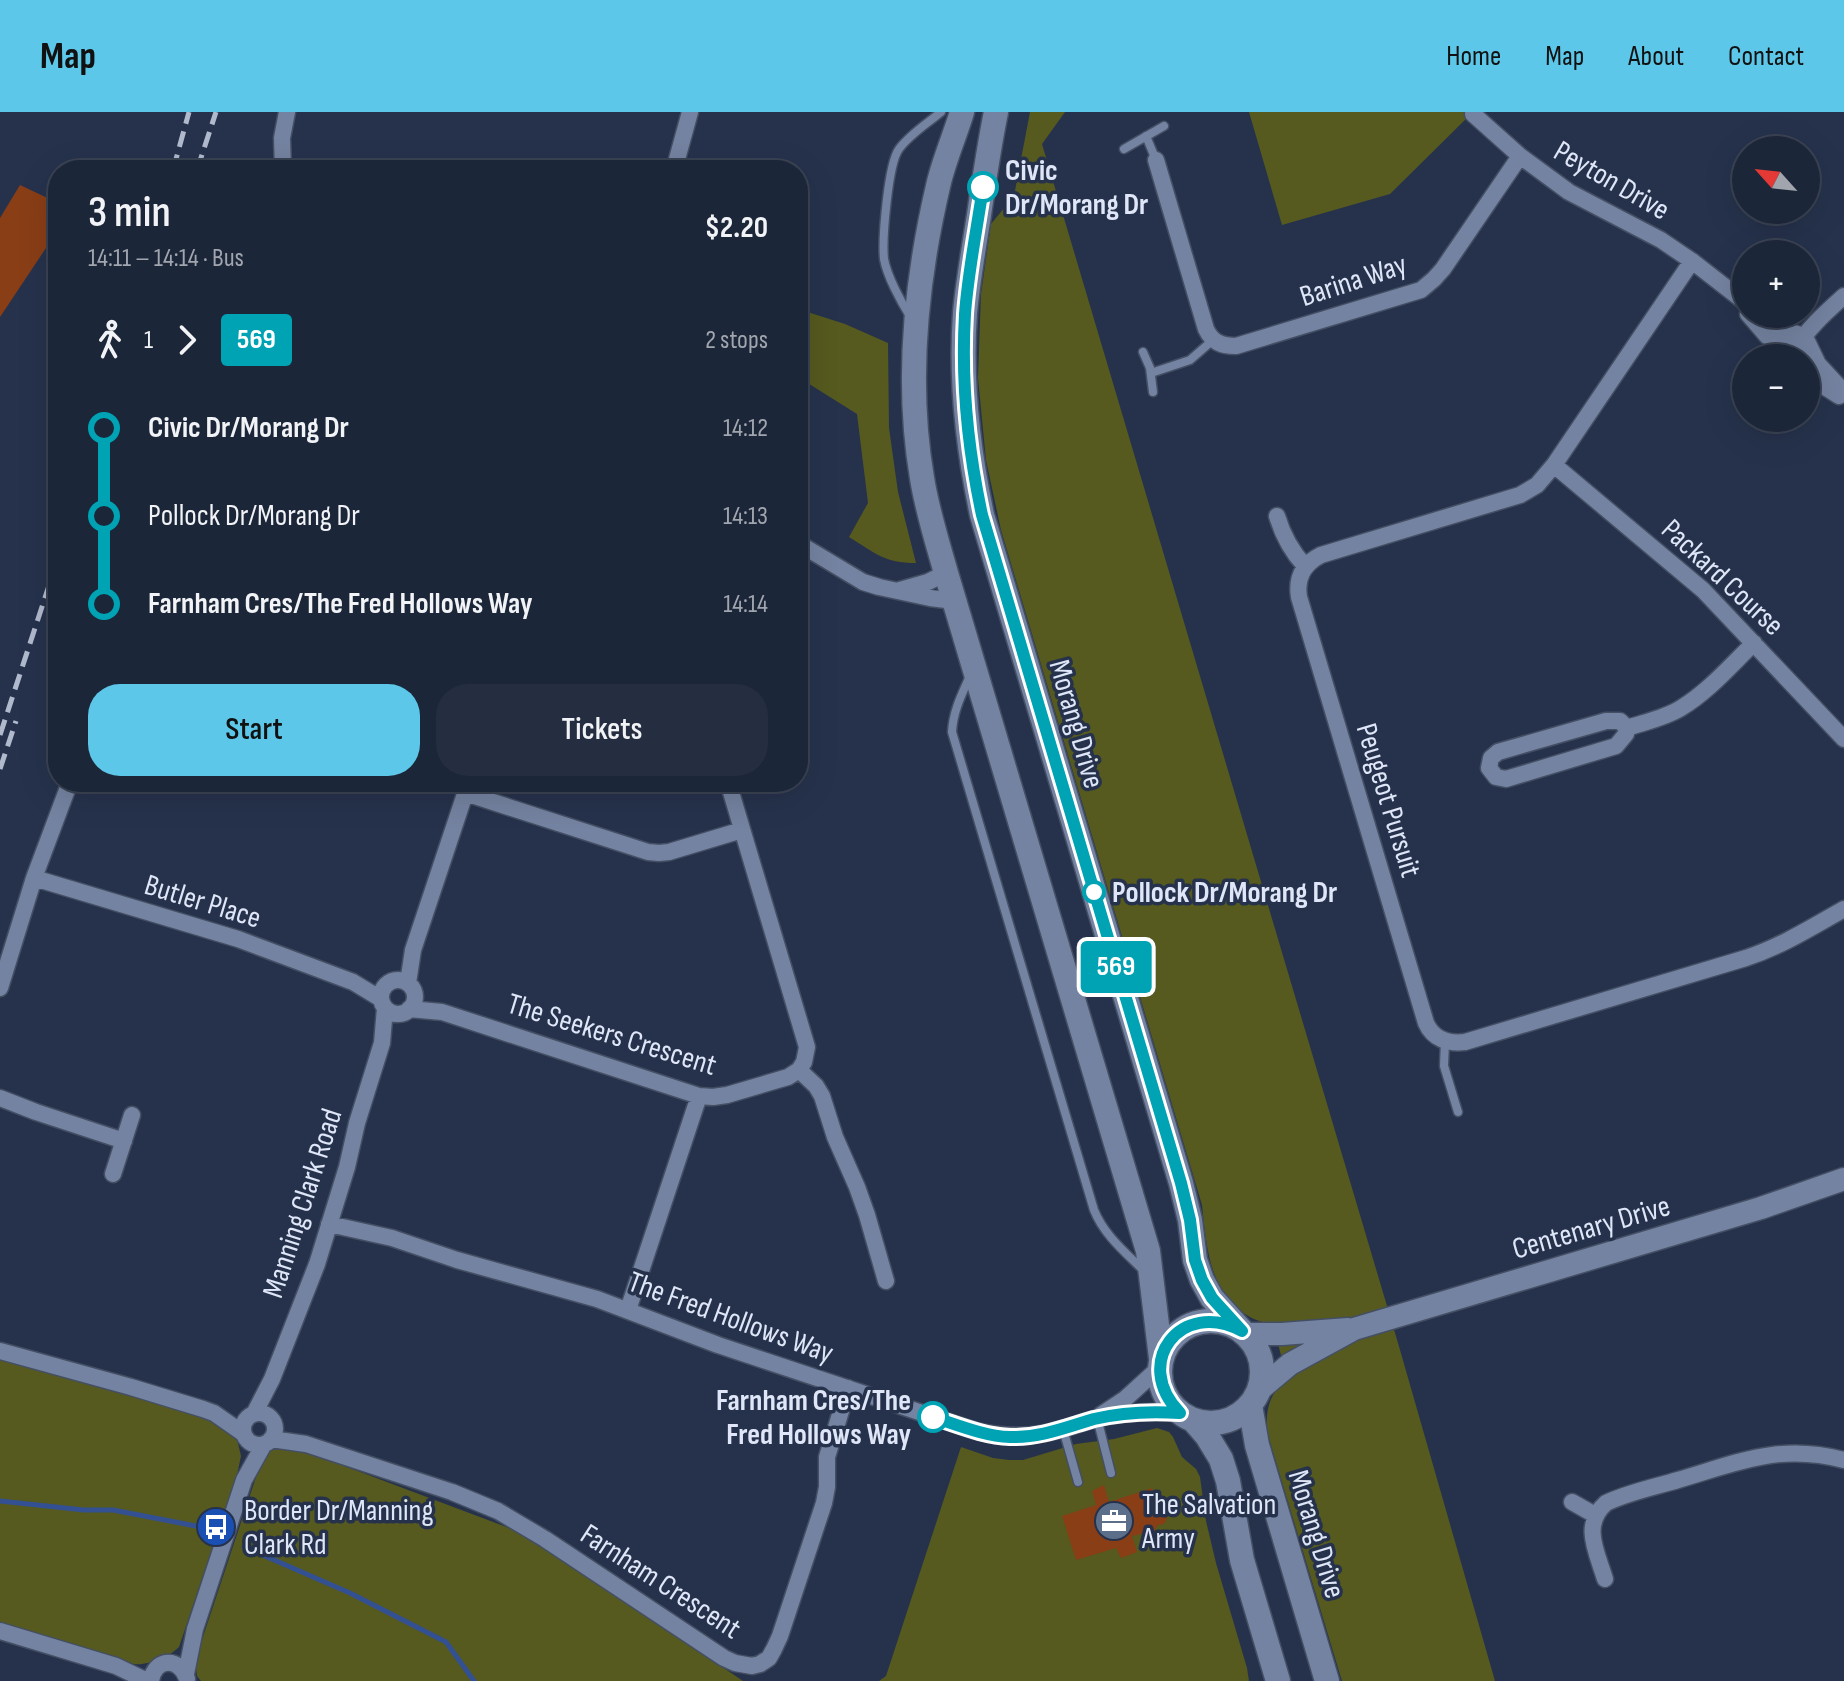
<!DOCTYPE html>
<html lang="en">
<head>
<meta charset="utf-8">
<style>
	body { margin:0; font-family:"Sofia Sans Condensed",sans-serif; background:#252e41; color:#f1f3f6; height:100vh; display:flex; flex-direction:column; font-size:30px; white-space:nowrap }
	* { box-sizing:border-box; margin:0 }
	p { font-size:26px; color:#a0a5ae }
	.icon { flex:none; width:44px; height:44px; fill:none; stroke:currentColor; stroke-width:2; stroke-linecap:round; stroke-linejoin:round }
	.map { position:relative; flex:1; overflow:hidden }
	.details { position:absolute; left:48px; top:48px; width:760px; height:632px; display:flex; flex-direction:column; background:#1c2639; border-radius:32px; box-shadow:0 8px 32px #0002,0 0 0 2px #3a4353 }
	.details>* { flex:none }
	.badge { padding:0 16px; border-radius:6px; font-size:28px; line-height:52px }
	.needle { width:52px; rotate:297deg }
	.buttons { position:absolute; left:1732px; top:24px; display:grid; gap:16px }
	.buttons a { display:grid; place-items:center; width:88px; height:88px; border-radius:50%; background:#1c2639; box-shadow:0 8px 32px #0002,0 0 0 2px #3a4353; font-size:40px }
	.map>.badge { position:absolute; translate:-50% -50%; box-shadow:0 0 0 4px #fff }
	.legs { display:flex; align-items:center; gap:12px; height:88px; padding:0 40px; font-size:26px }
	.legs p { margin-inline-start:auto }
	.summary { display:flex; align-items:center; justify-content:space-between; height:136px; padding:0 40px }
	h1 { font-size:44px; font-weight:600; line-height:60px }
	.action { display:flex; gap:16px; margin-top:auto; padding:16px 40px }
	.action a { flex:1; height:92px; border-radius:32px; background:#5cc7e8; color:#111; font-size:32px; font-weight:600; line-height:92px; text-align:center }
	.action a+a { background:#252e41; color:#f1f3f6 }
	ul { padding:0 40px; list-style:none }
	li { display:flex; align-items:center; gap:28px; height:88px; font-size:30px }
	li i { display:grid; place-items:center; width:12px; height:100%; margin:0 10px; background:currentColor }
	li i::after { content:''; width:20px; height:20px; margin:-10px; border:6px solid; border-radius:50%; background:#1c2639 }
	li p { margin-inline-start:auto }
	li:first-child i { background:linear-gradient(#0000 50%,currentColor 0) }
	li:last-child i { background:linear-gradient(currentColor 50%,#0000 0) }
	header { display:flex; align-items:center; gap:48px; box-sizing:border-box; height:112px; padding:0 40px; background:#5cc7e8; color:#111 }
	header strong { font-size:38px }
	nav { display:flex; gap:44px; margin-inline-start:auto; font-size:28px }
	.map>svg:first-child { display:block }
</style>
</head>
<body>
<header>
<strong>Map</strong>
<nav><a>Home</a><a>Map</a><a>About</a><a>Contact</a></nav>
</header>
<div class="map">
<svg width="1844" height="1569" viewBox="0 0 1844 1569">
	<rect width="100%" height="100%" fill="#26324c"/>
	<path fill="#565a1f" d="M 1030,0 L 1065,0 L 1042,32 L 1398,1231 L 1495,1569 L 1342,1569 L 1267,1320 C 1266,1293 1269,1285 1287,1266 L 1273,1213 C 1212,1200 1207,1144 1202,1093 L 1001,418 L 986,348 L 978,266 L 981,182 L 991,112 L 1014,84 Z
		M 1249,0 L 1473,0 L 1390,82 L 1282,113 Z
		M 798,197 L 845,212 L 888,231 L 889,316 L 898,380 L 916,451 C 884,451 875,441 849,425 L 868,391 L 857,302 L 798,265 Z
		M 0,1246 L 76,1266 L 212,1308 L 237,1327 L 241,1344 L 237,1363 L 179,1535 C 170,1544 148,1554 134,1552 L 0,1513 Z
		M 1157,1316 L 1169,1320 L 1173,1325 L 1182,1345 L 1196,1357 L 1200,1365 L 1206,1409 L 1216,1451 L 1247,1556 L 1249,1569 L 879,1569 L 886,1564 L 961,1335 L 993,1346 L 1009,1348 L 1023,1348 L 1076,1332 L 1114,1327 Z
		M 274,1335 L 294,1335 L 525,1422 L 743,1569 L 201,1569 L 197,1564 L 195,1549 L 260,1353 L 268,1338 Z"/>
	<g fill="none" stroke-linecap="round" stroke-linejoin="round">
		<path stroke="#335092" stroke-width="5" d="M 0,1389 L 84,1398 L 113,1398 L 201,1415
			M 244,1435 L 350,1481 L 446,1530 L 474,1569"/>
	</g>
	<path fill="#893e16" d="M 20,73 L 56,90 L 58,93 L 58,118 L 0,205 L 0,106 Z
		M 1104,1373 L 1109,1390 L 1152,1376 L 1158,1390 L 1163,1393 L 1167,1406 L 1164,1412 L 1158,1413 L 1154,1419 L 1132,1424 L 1137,1440 L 1121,1446 L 1116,1436 L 1076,1448 L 1062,1404 L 1096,1393 L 1092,1379 Z"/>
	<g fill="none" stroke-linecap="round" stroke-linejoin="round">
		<g stroke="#444f64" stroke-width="11">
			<path id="service" d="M 1146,24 L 1156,48
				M 1124,37 L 1164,14
				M 910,204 C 901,190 887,164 884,147 C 882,127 888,52 899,37 C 910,22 928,11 941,0
				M 1143,240 L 1150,256 L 1153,280
				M 1151,261 L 1190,248 L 1213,228
				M 970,564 C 962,582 953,599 952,620 L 1094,1098 C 1104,1123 1125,1140 1144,1159
				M 1445,929 L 1444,954 L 1458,1000
				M 1097,1306 L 1111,1361
				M 1063,1317 L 1078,1370"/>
		</g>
		<g stroke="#444f64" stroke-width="19">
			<path id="minor" d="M 1473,2 L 1520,44 L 1569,80 L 1661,128 L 1692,149 L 1746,191
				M 1156,48 L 1206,217 C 1212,230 1221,234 1236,234 L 1421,178 L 1434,167 L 1443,157 L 1520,44
				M 283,58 L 282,26 L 287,0
				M 674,58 L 690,0
				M 1692,149 L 1554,353 L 1537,373 L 1520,383 L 1321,443 C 1303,452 1296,466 1299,485 L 1426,911 C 1433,927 1448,932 1465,930 L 1746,846 C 1782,834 1812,815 1844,797
				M 1748,202 L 1767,224 L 1794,239 L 1799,246
				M 1760,202 L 1781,217 L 1800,223 L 1807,229 L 1818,252 L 1844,280
				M 1794,239 C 1807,217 1825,201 1844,184
				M 1806,259 L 1817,270 L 1839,284
				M 1554,353 L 1703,478 L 1844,627
				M 1277,404 C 1283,424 1291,439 1305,454
				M 798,431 L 863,470 L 879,475 L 930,486 L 954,489
				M 900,478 L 928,470 L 946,461
				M 1627,616 L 1620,609 L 1606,609 L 1498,640 L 1491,646 L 1489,656 L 1496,665 L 1506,667 L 1616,634 L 1626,622 L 1627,616 C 1645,610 1665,606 1681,596 C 1709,579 1731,553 1754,531
				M 465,681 L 648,740 L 659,741 L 669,740 L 742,718
				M 34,766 L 238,827 L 353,870 L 381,887
				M381 885a17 17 0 1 1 34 0a17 17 0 1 1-34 0Z
				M 408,871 L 413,838 L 469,670
				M 0,876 L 34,766 L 70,670
				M 409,897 L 442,900 L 699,984 L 713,985 L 727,983 L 788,965 L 799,958 L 804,950 L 807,935 L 728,670
				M 799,958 L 816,974 L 822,984 L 835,1025 L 857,1075 L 867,1103 L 886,1169
				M 0,986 L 36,1000 L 124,1029
				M 113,1062 L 132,1003
				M 329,1112 L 392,1126 L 457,1148 L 597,1187 L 718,1233 L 976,1319 C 1006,1326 1033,1326 1062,1317 C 1074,1314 1086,1309 1098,1306 C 1126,1300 1152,1299 1180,1301
				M 628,1198 L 699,984
				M 0,1239 L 131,1275 L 203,1297 L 214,1301 L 244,1322
				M243 1317a16 16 0 1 1 32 0a16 16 0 1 1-32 0Z
				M 254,1302 L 272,1267 L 317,1152 L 347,1055 L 357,1011 L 382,931 L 385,896
				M 1101,1303 L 1125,1287 L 1159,1256
				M 271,1327 L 306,1332 L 452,1380 L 498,1399 L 545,1427 L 724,1546 L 735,1551 L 752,1554 L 760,1552 L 769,1546 L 774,1537 L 780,1524 L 824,1391 L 827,1375 L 827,1345 L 848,1276
				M 1572,1390 L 1595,1403
				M 1605,1467 C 1597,1440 1581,1413 1606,1391 C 1629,1380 1655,1375 1678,1368 C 1739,1350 1780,1331 1844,1348
				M 0,1519 L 116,1554 L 147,1569
				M 186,1562 L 195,1517 L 244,1368 L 264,1332
				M 151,1569 C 155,1545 180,1545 187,1567"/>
		</g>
		<g stroke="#444f64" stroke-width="25">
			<path id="tertiary" d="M 1246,1222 L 1282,1222 L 1348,1217
				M 1259,1278 L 1290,1252 L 1354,1217 L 1761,1096 L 1844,1067"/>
		</g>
		<g stroke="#444f64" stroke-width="27">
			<path id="secondary" d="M 962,0 C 955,23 945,46 939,70 C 916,167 905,267 922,366 C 927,398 937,429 946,461 L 1148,1139 L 1161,1246
				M 996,0 C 989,34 984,69 979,103 C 974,136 968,168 965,201 C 960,269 968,337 982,403 L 1181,1071 L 1190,1108 L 1195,1148 L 1202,1168 L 1212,1186 L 1242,1219
				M1160 1260a51 51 0 1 1 102 0a51 51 0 1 1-102 0Z
				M 1250,1293 L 1257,1333 L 1327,1569
				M 1194,1309 L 1207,1324 L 1221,1347 L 1228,1369 L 1242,1448 L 1278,1569"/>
		</g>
		<use href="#service" stroke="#7483a1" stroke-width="8"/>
		<use href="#minor" stroke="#7483a1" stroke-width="16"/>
		<use href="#tertiary" stroke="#7483a1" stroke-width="22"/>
		<use href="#secondary" stroke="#7483a1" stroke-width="24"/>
		<path stroke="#b1bacd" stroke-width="5" stroke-dasharray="16 8" stroke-linecap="butt" d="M 173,58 L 189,0
			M 197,58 L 216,0
			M 0,623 L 58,446
			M 0,657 L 16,609"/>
	</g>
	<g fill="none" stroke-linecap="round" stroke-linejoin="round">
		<g stroke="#fff" stroke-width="18">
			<path id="line-1" d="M 933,1305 C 958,1313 984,1324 1010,1325 C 1040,1326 1066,1315 1094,1307 C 1123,1300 1151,1299 1180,1301 C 1131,1251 1181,1186 1242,1219 L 1212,1186 L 1202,1168 L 1195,1148 L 1190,1108 L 1181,1071 L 982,403 C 968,338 961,270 965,202 C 968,160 977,117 983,75"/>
		</g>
		<use href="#line-1" stroke="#00a3b4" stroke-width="12"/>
	</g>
	<defs>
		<g id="office-disc" transform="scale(2)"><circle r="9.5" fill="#5c6f8a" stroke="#26324c"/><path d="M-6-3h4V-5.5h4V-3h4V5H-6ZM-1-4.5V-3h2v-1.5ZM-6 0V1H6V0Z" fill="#fff"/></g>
		<g id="bus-disc" transform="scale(2)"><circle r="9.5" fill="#1a4fb4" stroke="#26324c"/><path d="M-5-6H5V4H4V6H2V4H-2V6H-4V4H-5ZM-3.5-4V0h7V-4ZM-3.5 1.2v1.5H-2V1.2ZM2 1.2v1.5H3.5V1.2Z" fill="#fff"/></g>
	</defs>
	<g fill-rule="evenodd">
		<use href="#office-disc" x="1114" y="1409"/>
		<use href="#bus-disc" x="216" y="1415"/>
	</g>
	<g fill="#fff" stroke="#00a3b4" stroke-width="4">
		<circle cx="983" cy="75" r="14"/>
		<circle cx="1094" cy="780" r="10"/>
		<circle cx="933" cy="1305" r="14"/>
	</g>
	<g text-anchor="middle" stroke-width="7" stroke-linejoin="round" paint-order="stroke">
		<g font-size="30" font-weight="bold" fill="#dee6f7" stroke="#26324c" text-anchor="start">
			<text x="1005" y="68">Civic<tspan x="1005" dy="34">Dr/Morang Dr</tspan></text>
			<text x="1112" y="790">Pollock Dr/Morang Dr</text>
			<text x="911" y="1298" text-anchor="end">Farnham Cres/The<tspan x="911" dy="34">Fred Hollows Way</tspan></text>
		</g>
		<g font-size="30" fill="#dee6f7" stroke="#26324c">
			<text transform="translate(1612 68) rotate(30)" y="10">Peyton Drive</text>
			<text transform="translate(1353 168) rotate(-18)" y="10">Barina Way</text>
			<text transform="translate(1723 465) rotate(43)" y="10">Packard Course</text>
			<text transform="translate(1077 612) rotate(74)" y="10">Morang Drive</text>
			<text transform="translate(1389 688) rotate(73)" y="10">Peugeot Pursuit</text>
			<text transform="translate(203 789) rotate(17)" y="10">Butler Place</text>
			<text transform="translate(612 922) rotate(17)" y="10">The Seekers Crescent</text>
			<text transform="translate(302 1091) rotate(-72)" y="10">Manning Clark Road</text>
			<text transform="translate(1591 1115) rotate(-16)" y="10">Centenary Drive</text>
			<text transform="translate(731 1205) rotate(20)" y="10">The Fred Hollows Way</text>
			<text transform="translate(1317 1422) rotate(73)" y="10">Morang Drive</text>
			<text transform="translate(661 1469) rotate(33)" y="10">Farnham Crescent</text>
		</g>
		<g font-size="30" fill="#dee6f7" stroke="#26324c" text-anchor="start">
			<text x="1142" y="1402">The Salvation<tspan x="1142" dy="34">Army</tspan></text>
			<text x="244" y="1408">Border Dr/Manning<tspan x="244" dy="34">Clark Rd</tspan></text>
		</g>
	</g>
</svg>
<div class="buttons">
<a><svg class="needle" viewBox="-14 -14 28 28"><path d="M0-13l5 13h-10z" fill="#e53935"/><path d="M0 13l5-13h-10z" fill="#a0a5ae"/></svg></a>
<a>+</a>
<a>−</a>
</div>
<b class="badge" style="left:1116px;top:855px;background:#00a3b4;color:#fff">569</b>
<section class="details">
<div class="summary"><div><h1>3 min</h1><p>14:11 – 14:14 · Bus</p></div><b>$2.20</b></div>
<div class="legs"><svg class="icon" aria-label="walk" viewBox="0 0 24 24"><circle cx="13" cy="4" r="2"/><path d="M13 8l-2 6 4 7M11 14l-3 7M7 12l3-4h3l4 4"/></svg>1<svg class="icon" aria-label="forward" viewBox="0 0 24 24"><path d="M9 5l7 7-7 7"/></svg><b class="badge" style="background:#00a3b4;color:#fff">569</b><p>2 stops</p></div>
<ul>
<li><i style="color:#00a3b4"></i><b>Civic Dr/Morang Dr</b><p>14:12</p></li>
<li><i style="color:#00a3b4"></i><span>Pollock Dr/Morang Dr</span><p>14:13</p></li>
<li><i style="color:#00a3b4"></i><b>Farnham Cres/The Fred Hollows Way</b><p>14:14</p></li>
</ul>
<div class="action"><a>Start</a><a>Tickets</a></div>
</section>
</div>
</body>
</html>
